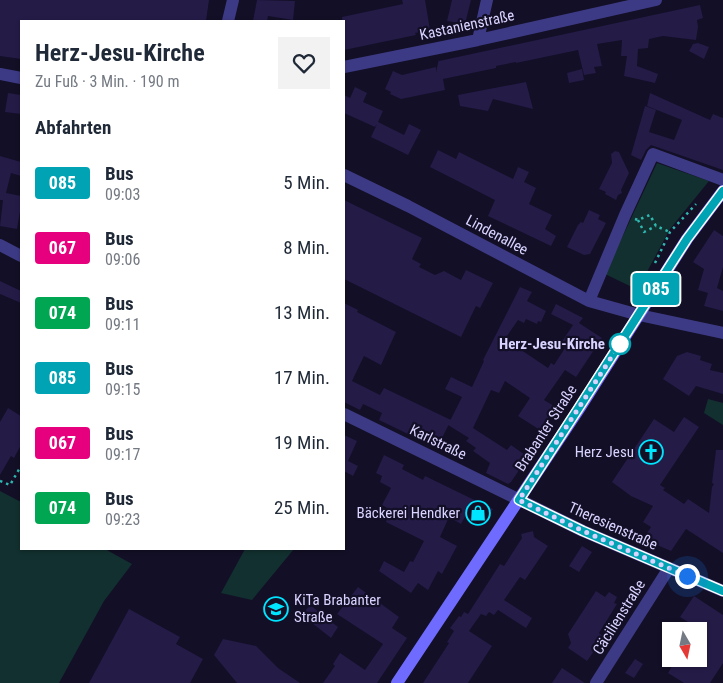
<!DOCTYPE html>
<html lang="de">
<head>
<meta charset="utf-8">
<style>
	body { margin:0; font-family:"Roboto Condensed",sans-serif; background:#f2f2f3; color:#1f2937; height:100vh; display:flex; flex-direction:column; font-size:19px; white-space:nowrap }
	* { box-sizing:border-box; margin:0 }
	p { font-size:16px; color:#747a83 }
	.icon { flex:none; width:28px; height:28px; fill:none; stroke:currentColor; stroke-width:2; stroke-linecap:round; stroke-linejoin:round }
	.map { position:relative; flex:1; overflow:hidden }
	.panel { position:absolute; left:20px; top:20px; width:325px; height:530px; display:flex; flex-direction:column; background:#fff; border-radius:0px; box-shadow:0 1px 4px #0004 }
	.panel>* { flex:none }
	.badge { padding:0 10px; border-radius:4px; font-size:18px; line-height:32px }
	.needle { width:32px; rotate:171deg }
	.tools { position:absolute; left:662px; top:622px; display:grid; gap:10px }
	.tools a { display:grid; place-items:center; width:45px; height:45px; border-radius:0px; background:#fff; box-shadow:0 1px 4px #0004; font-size:25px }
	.you { position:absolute; width:25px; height:25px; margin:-12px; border:4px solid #fff; border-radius:50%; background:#1a73e8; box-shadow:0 0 0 8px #1a73e833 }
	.map>.badge { position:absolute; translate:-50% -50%; box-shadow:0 0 0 2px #fff }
	h2 { padding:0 15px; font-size:19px; line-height:45px }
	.round { display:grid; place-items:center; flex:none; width:52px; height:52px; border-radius:0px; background:#f2f2f3 }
	.overview { display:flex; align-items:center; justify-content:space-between; height:85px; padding:0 15px }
	h1 { font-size:24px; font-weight:700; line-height:38px }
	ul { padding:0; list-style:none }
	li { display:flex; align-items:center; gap:15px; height:65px; padding:0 15px }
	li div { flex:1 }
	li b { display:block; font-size:19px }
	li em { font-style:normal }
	li .badge { min-width:55px; font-weight:700; text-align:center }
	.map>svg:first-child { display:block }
</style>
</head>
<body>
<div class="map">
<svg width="723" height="683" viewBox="0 0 723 683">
	<rect width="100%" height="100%" fill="#130f26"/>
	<path fill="#12302f" d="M 657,163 L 709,181 L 670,229 L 648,270 L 636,289 L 605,274 Z
		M 708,399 L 723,403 L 723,425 L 704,413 Z
		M 0,491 L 21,502 L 21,549 L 105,549 L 132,564 L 104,601 L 59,683 L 0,683 Z
		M 245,549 L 294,549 L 252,600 L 221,593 Z"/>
	<path fill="#241b47" d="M 0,0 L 209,0 L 206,21 L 21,21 L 21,59 L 0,56 Z
		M 257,0 L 295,1 L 293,20 L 268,16 L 267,21 L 253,21 Z
		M 402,0 L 425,0 L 430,30 L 415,33 L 416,35 L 344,50 L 342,17 L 403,4 Z
		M 452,0 L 471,0 L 465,24 L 447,21 Z
		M 700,5 L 703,18 L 697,20 L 698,27 L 696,40 L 663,36 L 649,39 L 648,48 L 638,49 L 637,66 L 658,74 L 655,83 L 624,76 L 627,56 L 621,56 L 622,40 L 597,44 L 602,66 L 594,67 L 596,73 L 584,75 L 578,50 L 516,63 L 516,62 L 496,66 L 496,68 L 443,79 L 445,90 L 401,99 L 390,94 L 391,92 L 385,89 L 393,71 L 402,75 L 436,67 L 436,72 L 439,59 L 439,61 Z
		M 698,43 L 709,47 L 704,59 L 689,51 L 693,44 Z
		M 582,69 L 584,80 L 569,83 L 567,73 Z
		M 526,82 L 533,109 L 493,99 L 488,111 L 460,106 L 458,95 Z
		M 355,87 L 367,93 L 363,102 L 383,111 L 378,122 L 404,135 L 409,124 L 421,130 L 408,155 L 371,137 L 377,124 L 375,127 L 344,113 L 344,95 L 350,98 Z
		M 8,93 L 21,95 L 21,114 L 5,112 Z
		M 650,93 L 710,120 L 713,114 L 723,118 L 723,170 L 651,145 L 646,150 L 641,160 L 631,155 L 645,106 L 656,110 L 649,132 L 674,140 L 682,120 L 647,106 Z
		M 438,150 L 456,159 L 459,152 L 513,179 L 518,167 L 529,172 L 524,182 L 536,188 L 529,204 L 552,215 L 545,229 L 556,236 L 551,246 L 488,216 L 495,200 L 430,167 Z
		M 615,151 L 619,152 L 629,173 L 621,190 L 622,193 L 618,195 L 616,200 L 605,194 L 606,192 L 599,189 L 612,163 L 611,154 Z
		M 0,156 L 21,162 L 21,176 L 11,173 L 6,193 L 21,196 L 21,206 L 17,229 L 0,226 L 3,200 L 0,200 Z
		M 344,200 L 422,238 L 412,259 L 421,264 L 419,267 L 435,275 L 444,271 L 461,280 L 466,270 L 493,283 L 480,308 L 476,306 L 461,337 L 344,279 Z
		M 589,210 L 600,215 L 598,219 L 606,223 L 590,254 L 584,255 L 567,247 L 578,225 L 581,222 L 583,223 Z
		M 714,230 L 723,236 L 723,267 L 717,288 L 723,291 L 723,311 L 704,306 L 708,293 L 698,290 L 704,269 L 693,262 Z
		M 0,281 L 21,291 L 21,303 L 0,294 Z
		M 520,287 L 532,292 L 527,301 L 546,311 L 541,322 L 538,321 L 537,324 L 526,319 L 524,323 L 518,320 L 505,339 L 548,368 L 551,363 L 554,365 L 565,348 L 561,343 L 573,325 L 551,314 L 556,304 L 583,318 L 579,323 L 602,338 L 576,377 L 565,370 L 544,400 L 554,406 L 551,411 L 552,412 L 540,430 L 518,416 L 530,398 L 505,381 L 499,393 L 491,390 L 473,428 L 507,450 L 511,445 L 528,457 L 511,482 L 508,484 L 486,473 L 490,463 L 473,451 L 476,448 L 466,441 L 469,438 L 448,425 L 462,397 L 445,389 L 451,377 L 472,387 L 484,361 L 483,360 Z
		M 344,303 L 358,310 L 357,312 L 396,332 L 381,365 L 364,356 L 352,381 L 380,395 L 384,388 L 451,420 L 437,448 L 379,420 L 382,413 L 363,404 L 360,410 L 344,402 Z
		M 687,352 L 701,356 L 700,360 L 712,364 L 710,370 L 723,373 L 723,394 L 696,386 L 689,396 L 663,379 L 677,356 Z
		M 8,408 L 21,416 L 21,445 L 14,458 L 11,456 L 0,475 L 0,422 Z
		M 684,417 L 699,427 L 660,485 L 665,488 L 663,490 L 684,504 L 688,499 L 709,513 L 712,487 L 714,484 L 712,483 L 716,450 L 723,450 L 723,553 L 686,529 L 671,551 L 643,539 L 651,527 L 643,522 L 653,506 L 631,496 L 612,482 L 654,419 L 674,432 Z
		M 344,435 L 357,441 L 348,461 L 358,466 L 353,476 L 344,471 Z
		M 384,455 L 404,465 L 402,469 L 423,480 L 425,476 L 493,509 L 482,526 L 466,515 L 461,524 L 449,517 L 440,537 L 457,546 L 442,574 L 438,571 L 428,590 L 418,583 L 411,593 L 379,571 L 384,561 L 404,572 L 410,561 L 413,562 L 424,541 L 386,522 L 389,509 L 382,505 L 391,488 L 380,482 L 382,476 L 376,473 Z
		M 533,531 L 534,537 L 548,546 L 525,580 L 520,577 L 504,600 L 532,618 L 526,628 L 498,610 L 494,615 L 489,612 L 486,616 L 481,614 L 469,631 L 492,646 L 468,683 L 423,683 L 449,643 L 447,642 L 454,631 L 450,628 L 459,616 L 461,617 L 464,612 L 468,614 L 500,564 L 504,566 L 522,538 L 521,534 Z
		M 582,546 L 592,552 L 579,572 L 569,566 Z
		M 358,587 L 399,617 L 392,628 L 407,638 L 377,683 L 323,683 L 335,666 L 333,664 L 340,653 L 365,670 L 383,644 L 337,614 Z
		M 596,591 L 605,597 L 609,592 L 617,597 L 614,603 L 617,604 L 599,633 L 604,637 L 587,661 L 568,648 L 571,643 L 568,634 Z
		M 694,596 L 723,615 L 723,663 L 710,683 L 684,683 L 668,673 L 676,659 L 699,659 L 699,631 L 694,631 L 696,627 L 680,617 Z
		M 310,605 L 338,627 L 331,638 L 302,615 Z
		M 129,609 L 180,637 L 176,644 L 203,659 L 190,683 L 89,683 Z
		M 223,639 L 256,646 L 278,668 L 300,683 L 237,683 L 214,655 Z
		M 635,659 L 643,664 L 634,678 L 625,673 Z
		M 562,668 L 585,683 L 552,683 Z"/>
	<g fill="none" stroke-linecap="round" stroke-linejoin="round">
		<path stroke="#2fb8b0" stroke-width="2.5" stroke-dasharray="2.5 4" stroke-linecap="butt" d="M 635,219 L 638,220 L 650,215 L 656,226 L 670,232
			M 638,220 L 644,232 L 656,226
			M 655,263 L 670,232 L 696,204
			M 0,481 L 10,485 L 21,466"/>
		<path stroke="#3d3a85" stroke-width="12" d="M 228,21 L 233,0
			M 478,40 L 487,0
			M 344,67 L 478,40 L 656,0
			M 0,74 L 21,78
			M 344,175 L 408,206 L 589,301 L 639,315 L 723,333
			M 0,245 L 21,256
			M 589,301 L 625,215 L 653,154 L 723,180
			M 344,414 L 583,531 L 723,591
			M 596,683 L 669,568"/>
		<path stroke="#6f6bff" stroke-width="12" d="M 397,683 L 579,409 L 687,239 L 723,191"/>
	</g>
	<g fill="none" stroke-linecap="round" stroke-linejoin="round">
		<g stroke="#fff" stroke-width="11">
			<path id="line" d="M 723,191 L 687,239 L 578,409 L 519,500 L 583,531 L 723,591"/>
		</g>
		<use href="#line" stroke="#00a3b4" stroke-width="8"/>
		<path stroke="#d9d4ff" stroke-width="5" stroke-dasharray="0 9" d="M 620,344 L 519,500 L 583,531 L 687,576"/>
	</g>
	<defs>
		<g id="church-ring" transform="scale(1.25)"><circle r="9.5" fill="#130f26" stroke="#00e5ff" stroke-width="1.5"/><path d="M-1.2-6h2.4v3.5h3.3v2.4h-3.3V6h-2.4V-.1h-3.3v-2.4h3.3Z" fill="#00e5ff"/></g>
		<g id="shop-ring" transform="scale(1.25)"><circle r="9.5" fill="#130f26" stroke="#00e5ff" stroke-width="1.5"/><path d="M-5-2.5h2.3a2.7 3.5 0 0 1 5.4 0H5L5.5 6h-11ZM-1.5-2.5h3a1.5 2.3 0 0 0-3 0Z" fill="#00e5ff"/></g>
		<g id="school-ring" transform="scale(1.25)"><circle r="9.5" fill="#130f26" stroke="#00e5ff" stroke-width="1.5"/><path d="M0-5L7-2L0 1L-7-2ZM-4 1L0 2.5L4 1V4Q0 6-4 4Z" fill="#00e5ff"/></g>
	</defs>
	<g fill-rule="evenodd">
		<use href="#church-ring" x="651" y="452"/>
		<use href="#shop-ring" x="478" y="513"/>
		<use href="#school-ring" x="276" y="609"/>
	</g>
	<circle fill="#fff" stroke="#00a3b4" stroke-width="2.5" cx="620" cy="344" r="10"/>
	<g text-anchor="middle" stroke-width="4.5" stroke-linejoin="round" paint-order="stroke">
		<g font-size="15" fill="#d9d4ff" stroke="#130f26">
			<text transform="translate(467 25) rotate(-12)" y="5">Kastanienstraße</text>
			<text transform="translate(497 235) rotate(28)" y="5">Lindenallee</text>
			<text transform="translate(546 428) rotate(-57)" y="5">Brabanter Straße</text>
			<text transform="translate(438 442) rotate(26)" y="5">Karlstraße</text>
			<text transform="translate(613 526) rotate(24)" y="5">Theresienstraße</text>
			<text transform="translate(619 617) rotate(-58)" y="5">Cäcilienstraße</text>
		</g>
		<g font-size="15" font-weight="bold" fill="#d9d4ff" stroke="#130f26" text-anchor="end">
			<text x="605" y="349">Herz-Jesu-Kirche</text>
		</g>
		<g font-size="15" fill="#d9d4ff" stroke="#130f26" text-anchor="end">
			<text x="634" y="457">Herz Jesu</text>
			<text x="460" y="518">Bäckerei Hendker</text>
			<text x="294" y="605" text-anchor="start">KiTa Brabanter<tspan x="294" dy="17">Straße</tspan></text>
		</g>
	</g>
</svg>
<div class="tools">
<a><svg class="needle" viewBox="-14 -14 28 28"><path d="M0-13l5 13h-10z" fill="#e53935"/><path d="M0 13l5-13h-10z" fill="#747a83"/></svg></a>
</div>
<div class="you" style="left:687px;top:576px"></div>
<b class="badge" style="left:656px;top:289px;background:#00a3b4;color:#fff">085</b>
<section class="panel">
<div class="overview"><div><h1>Herz-Jesu-Kirche</h1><p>Zu Fuß · 3 Min. · 190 m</p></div><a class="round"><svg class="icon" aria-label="heart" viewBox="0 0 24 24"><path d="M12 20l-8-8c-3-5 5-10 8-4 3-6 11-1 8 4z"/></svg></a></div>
<h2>Abfahrten</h2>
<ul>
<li><span class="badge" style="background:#00a3b4;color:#fff">085</span><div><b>Bus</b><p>09:03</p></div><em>5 Min.</em></li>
<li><span class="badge" style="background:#e6007e;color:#fff">067</span><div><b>Bus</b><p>09:06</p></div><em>8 Min.</em></li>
<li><span class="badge" style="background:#00a651;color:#fff">074</span><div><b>Bus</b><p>09:11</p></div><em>13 Min.</em></li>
<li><span class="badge" style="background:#00a3b4;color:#fff">085</span><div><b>Bus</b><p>09:15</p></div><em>17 Min.</em></li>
<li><span class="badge" style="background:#e6007e;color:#fff">067</span><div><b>Bus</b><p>09:17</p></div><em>19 Min.</em></li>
<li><span class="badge" style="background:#00a651;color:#fff">074</span><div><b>Bus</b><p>09:23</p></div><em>25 Min.</em></li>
</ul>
</section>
</div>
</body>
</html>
